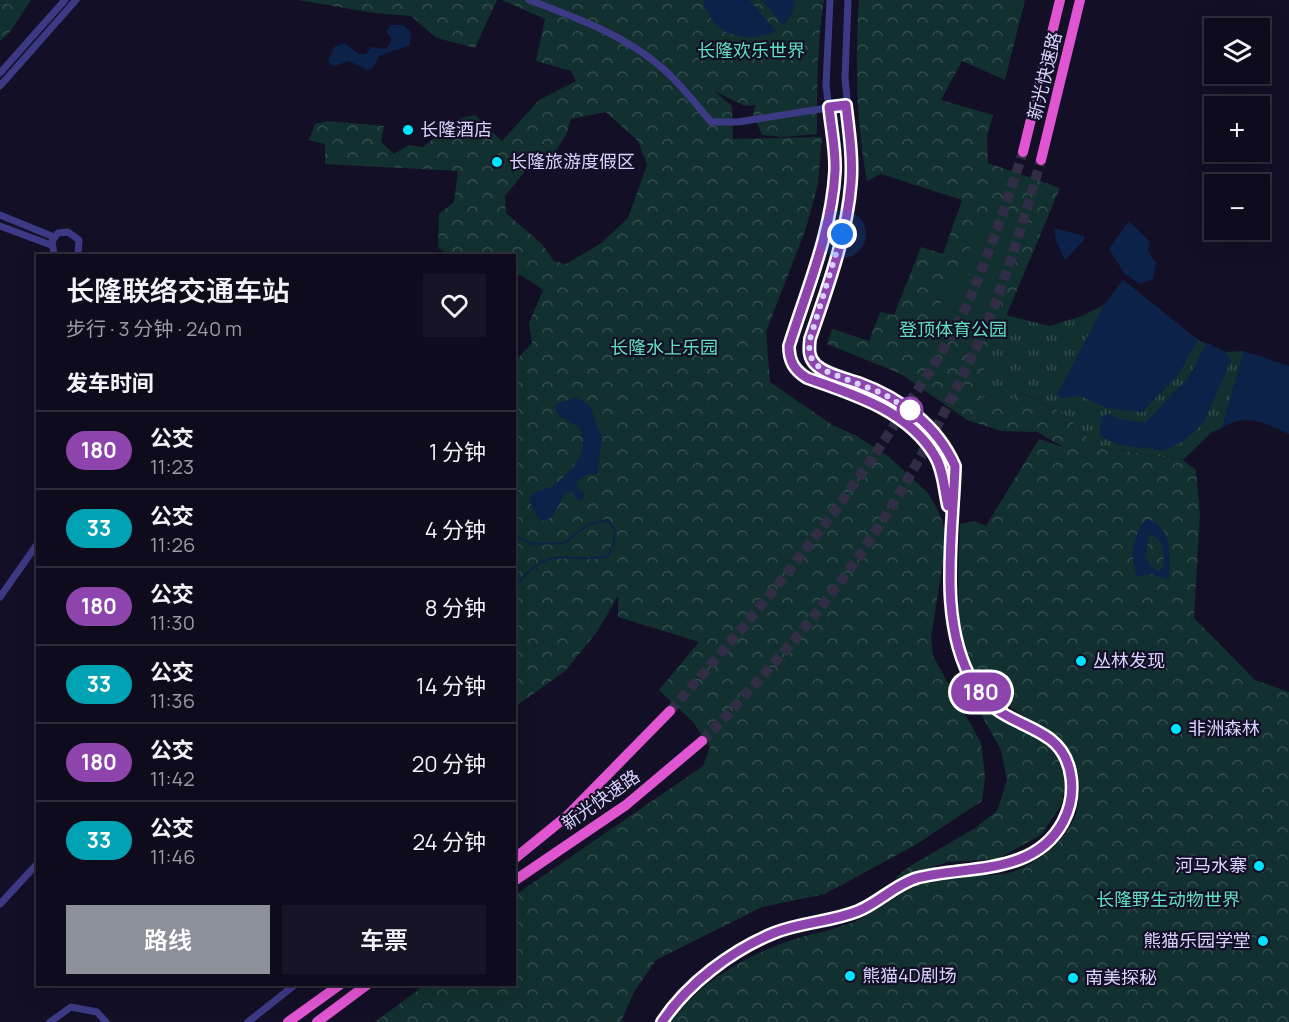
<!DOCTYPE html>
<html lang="zh">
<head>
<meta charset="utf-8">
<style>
	body { margin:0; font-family:Manrope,"Noto Sans SC",sans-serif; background:#171425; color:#f1f3f6; height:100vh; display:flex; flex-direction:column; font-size:22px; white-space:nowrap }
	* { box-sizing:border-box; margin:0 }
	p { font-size:20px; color:#9b9ba3 }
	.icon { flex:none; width:33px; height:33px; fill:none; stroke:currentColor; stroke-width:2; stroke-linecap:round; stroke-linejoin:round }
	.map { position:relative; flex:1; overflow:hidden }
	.side { position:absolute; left:36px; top:254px; width:480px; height:732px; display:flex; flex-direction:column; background:#0e0b1c; border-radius:0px; box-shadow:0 6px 24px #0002,0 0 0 2px #2e2b3b }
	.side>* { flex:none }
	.badge { padding:0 12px; border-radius:20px; font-size:21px; line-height:39px }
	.controls { position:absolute; left:1204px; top:18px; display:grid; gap:12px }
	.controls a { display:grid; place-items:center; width:66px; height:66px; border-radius:0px; background:#0e0b1c; box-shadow:0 6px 24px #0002,0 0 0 2px #2e2b3b; font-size:30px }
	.you { position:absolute; width:30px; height:30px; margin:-15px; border:4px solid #fff; border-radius:50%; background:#1a73e8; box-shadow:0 0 0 9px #1a73e833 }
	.map>.badge { position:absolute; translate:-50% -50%; box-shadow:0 0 0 3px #fff }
	h2 { padding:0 30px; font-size:22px; line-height:54px }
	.round { display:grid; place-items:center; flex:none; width:63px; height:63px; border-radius:0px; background:#171425 }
	.headline { display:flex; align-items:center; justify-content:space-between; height:102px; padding:0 30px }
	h1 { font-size:28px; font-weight:600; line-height:45px }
	.button { display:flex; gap:12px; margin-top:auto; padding:12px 30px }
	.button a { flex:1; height:69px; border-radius:0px; background:#8c9099; color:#fff; font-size:24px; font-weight:600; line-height:69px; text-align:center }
	.button a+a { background:#171425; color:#f1f3f6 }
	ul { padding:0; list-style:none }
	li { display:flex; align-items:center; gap:18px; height:78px; padding:0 30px; border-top:2px solid #2e2b3b }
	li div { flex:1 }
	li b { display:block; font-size:22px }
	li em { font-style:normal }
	li .badge { min-width:66px; font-weight:700; text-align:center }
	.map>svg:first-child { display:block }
</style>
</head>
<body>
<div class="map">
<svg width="1289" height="1022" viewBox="0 0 1289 1022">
	<defs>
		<pattern id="grass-tufts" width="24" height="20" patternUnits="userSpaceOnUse" patternTransform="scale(1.5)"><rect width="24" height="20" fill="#12302f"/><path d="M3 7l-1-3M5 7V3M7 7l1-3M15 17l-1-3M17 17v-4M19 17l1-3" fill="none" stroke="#344d4e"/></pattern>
		<pattern id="forest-crowns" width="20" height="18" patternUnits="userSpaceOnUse" patternTransform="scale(1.5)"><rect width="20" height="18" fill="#12302f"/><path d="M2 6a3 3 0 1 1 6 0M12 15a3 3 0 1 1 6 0" fill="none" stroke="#344d4e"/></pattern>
	</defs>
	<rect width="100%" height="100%" fill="#130f26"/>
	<path fill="url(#grass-tufts)" d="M 1123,280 L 1198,340 L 1226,352 L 1244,351 L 1222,428 L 1212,432 L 1183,460 L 1097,447 L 1062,412 L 1025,394 L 992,406 L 975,390 L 1006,315 L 1049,326 L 1082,316 L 1104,305 Z"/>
	<path fill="url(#forest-crowns)" fill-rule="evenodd" d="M 0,0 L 31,0 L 10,32 L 0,41 Z
		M 298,0 L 497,0 L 475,48 L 437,38 L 411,16 L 374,13 Z
		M 502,0 L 824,0 C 817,44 817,90 817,134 L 783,137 L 762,135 L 753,114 L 756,105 L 745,106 L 714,91 L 732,106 L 733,139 L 822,137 L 818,184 L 806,228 L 766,332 L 770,382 L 834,426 L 855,435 L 888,456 L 929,494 L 940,515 L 947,537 L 931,637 L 933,656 L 981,743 L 985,776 L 982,801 L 917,844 L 825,894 L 762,907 L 656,960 L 634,992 L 621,1022 L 375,1022 L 426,984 L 514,984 L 515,895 L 703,766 L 710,747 L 693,722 L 659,690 L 699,642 L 618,617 L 618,596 L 597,632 L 565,671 L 515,707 L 515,361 L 532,343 L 529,323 L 543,290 L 519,274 L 515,282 L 514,255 L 449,255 L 438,248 L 439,214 L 454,202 L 458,171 L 325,164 L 325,144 L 309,140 L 315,124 L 328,121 L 384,126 L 381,142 L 394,154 L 409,145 L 423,147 L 458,119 L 475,115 L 502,141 L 539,100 L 576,81 L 571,71 L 536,61 L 545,19 ZM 606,112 L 638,141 L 647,165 L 628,218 L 600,244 L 566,264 L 554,261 L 542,244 L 506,213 L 505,196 L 535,159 L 546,166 L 566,135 L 571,119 Z
		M 859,0 L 1025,0 L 1005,80 L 962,61 L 941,100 L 993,115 L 987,136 L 988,163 L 1060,188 L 975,390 L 992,406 L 1024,394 L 1062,412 L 1097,447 L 1183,460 L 1196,470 L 1200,514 L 1194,618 L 1255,680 L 1289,692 L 1289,1022 L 670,1022 C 698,984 744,956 789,941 C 810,934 833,930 854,922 C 880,910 902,890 929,881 C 952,873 978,877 1002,874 C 1032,870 1071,839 1077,809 C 1095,725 1008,727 973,672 C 953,641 959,562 960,524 L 975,521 L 986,526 L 1039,439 L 1065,448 L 1037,432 L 1001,431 L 967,420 L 901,374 L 827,344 L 832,329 L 869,341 L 880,312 L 894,315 L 921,247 L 943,254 L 962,200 L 881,174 L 867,181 C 856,121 855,61 859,0 Z
		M 985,708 L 1048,746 L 1058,759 L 1066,783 L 1061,805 L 1041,835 L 997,859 L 948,862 L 894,879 L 910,866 L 975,828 L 997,811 L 1007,780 L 1001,750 L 982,716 Z"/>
	<path fill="#12302f" d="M 992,203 L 1033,224 L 1004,284 L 963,263 Z
		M 958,269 L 999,290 L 969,349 L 928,329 Z"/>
	<path fill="#0c2248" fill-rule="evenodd" d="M 703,0 L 749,0 L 776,31 C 746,45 712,36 703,0 Z
		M 762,0 L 796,0 L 791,16 L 783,25 Z
		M 391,25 L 403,25 L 411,32 L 410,45 L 379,56 L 373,68 L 367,70 L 349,61 L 335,66 L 329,64 L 328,60 L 334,47 L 344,43 L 359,54 L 366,54 L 371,47 L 385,49 L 390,44 L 391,38 L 386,31 Z
		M 1129,221 L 1150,242 L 1148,251 L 1156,263 L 1153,279 L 1140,284 L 1124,273 L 1109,249 Z
		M 1054,228 L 1084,236 L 1084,240 L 1065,260 L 1056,241 Z
		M 1123,280 L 1198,340 L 1177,376 L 1142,412 L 1107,408 L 1080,396 L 1061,398 L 1057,395 L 1104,305 Z
		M 1207,343 L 1226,352 L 1231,360 L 1203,424 L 1182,442 L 1163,451 C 1135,444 1127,452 1100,435 L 1101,418 L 1108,413 L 1120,419 L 1145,423 L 1188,378 Z
		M 1244,351 L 1289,366 L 1289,434 C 1264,423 1247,412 1222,428 Z
		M 576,397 L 590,406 L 602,439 L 597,474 L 585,475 L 577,483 L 578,489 L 584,493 L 583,501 L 577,500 L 571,491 L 565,493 L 552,517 L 543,521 L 536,515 L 529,500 C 535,486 547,492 556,484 C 571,470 591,453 580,428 L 559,416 L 555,407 L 557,404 Z
		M 1147,519 C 1174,528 1170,557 1169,580 L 1150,574 L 1137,577 C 1129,557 1132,535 1147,519 ZM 1150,534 C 1164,539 1164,553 1164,566 L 1159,571 L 1152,568 L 1145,555 Z"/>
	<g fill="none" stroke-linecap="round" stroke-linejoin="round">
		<path stroke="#0c2248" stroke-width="2" d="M 515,536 L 533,544 L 564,543 L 589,524 L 607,520 L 615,529 L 614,542 L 608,556 C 568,565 551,542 518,583
			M 514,599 L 518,583 L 516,537"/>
		<path stroke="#312d47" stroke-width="10" stroke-dasharray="10 5" stroke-linecap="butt" d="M 670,711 C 753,618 831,523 899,418 C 922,383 947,347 965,309 C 988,258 1006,205 1023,152
			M 702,741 C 747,694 791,646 831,594 C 892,515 942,423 983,332 C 1008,277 1024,218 1041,160"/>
		<path stroke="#3d3a85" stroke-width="7" d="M 529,0 C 574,17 625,35 661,67 C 680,83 695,103 711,122 L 738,122 L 846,105
			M 830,0 L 826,85 L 836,169 L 827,226 L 789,346 C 789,361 794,370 807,378 C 852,394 915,411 937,459 C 945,477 946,499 950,518
			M 0,73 L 65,0
			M 0,86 L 76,0
			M 0,215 L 54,237
			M 0,226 L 51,245
			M 54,255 L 52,241 L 58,233 L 68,232 L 79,240 L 78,255
			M 0,597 L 38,543
			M 0,904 L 38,863
			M 50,1022 L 71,1007 L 97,1012 L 106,1022
			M 248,1022 L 296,984
			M 662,1022 C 687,984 732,950 774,933 C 800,923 831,922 858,911 C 878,903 896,884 917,878 C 967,865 1034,876 1063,822 C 1077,796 1075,758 1050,739 C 1022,719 995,718 974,684 C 937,624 953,534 955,466 C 937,425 900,399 859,383 C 845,378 827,375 816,365 C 808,357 809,349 810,339 L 839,249 L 851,185 L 852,152 L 845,78 L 848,0"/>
		<path stroke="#e055d1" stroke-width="10" d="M 1023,152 L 1060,0
			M 1041,160 L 1080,0
			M 514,859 L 567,816 L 670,711
			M 514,881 L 626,805 L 702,741
			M 288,1022 L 341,984
			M 317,1022 L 368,984"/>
	</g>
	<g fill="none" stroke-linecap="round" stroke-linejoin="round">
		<g stroke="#fff" stroke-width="14">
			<path id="line" d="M 662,1022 C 687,984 732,950 774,933 C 801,922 831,922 858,911 C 878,903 896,884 917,878 C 967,865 1034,876 1063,822 C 1077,796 1075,758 1050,739 C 1022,719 996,720 974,684 C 937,624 953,534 955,466 C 937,425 900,398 859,383 C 845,378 827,375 816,365 C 808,357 809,349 810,339 C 827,289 847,236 851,183 C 853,157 849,131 846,105 L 829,107 C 831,128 836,151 835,171 C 832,231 807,289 789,346 C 789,361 794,370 807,378 C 853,394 909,411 935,456 C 944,471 944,490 948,506"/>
		</g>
		<use href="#line" stroke="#8e44ad" stroke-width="9"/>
		<path stroke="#d9d4ff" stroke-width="6" stroke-dasharray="0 10.8" d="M 842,234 L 810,339 L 809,353 L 814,363 L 823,370 L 884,394 L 912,412 L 910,410"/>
	</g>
	<g fill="#00e5ff" stroke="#130f26" stroke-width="2">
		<circle cx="408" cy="130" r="6"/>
		<circle cx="497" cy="162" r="6"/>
		<circle cx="1081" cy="661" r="6"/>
		<circle cx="1176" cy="729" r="6"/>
		<circle cx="1259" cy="866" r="6"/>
		<circle cx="1263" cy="941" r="6"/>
		<circle cx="850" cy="976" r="6"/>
		<circle cx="1073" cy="978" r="6"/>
	</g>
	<circle fill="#fff" stroke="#8e44ad" stroke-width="3" cx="910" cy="410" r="12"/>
	<g text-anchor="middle" stroke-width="4.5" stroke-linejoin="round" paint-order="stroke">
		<g font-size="18" fill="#5fe0c0" stroke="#130f26">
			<text x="751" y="57">长隆欢乐世界</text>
			<text x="953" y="336">登顶体育公园</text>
			<text x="664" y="354">长隆水上乐园</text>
			<text x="1168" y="906">长隆野生动物世界</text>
		</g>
		<g font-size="18" fill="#d9d4ff" stroke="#130f26">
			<text transform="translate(1045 76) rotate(-76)" y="6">新光快速路</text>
			<text transform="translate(601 800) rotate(-35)" y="6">新光快速路</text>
		</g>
		<g font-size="18" fill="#d9d4ff" stroke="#130f26" text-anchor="start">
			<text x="420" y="136">长隆酒店</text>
			<text x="509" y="168">长隆旅游度假区</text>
			<text x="1093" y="667">丛林发现</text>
			<text x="1188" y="735">非洲森林</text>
			<text x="1247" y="872" text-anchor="end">河马水寨</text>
			<text x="1251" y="947" text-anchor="end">熊猫乐园学堂</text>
			<text x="862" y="982">熊猫4D剧场</text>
			<text x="1085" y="984">南美探秘</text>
		</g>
	</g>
</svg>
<div class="controls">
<a><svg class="icon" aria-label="layers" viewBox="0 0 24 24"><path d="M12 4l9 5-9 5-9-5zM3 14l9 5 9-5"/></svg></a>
<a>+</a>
<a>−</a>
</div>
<div class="you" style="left:842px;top:234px"></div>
<b class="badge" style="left:981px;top:692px;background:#8e44ad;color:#fff">180</b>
<section class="side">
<div class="headline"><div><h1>长隆联络交通车站</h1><p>步行 · 3 分钟 · 240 m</p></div><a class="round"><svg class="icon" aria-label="heart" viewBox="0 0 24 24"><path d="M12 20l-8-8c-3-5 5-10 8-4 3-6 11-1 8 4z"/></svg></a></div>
<h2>发车时间</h2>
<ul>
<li><span class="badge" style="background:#8e44ad;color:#fff">180</span><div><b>公交</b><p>11:23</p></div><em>1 分钟</em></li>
<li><span class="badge" style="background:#00a3b4;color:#fff">33</span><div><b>公交</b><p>11:26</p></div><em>4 分钟</em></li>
<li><span class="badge" style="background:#8e44ad;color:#fff">180</span><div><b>公交</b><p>11:30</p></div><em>8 分钟</em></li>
<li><span class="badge" style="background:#00a3b4;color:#fff">33</span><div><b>公交</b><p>11:36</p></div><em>14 分钟</em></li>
<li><span class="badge" style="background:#8e44ad;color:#fff">180</span><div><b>公交</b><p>11:42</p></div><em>20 分钟</em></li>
<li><span class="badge" style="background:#00a3b4;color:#fff">33</span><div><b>公交</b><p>11:46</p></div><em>24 分钟</em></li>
</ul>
<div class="button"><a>路线</a><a>车票</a></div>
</section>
</div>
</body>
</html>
